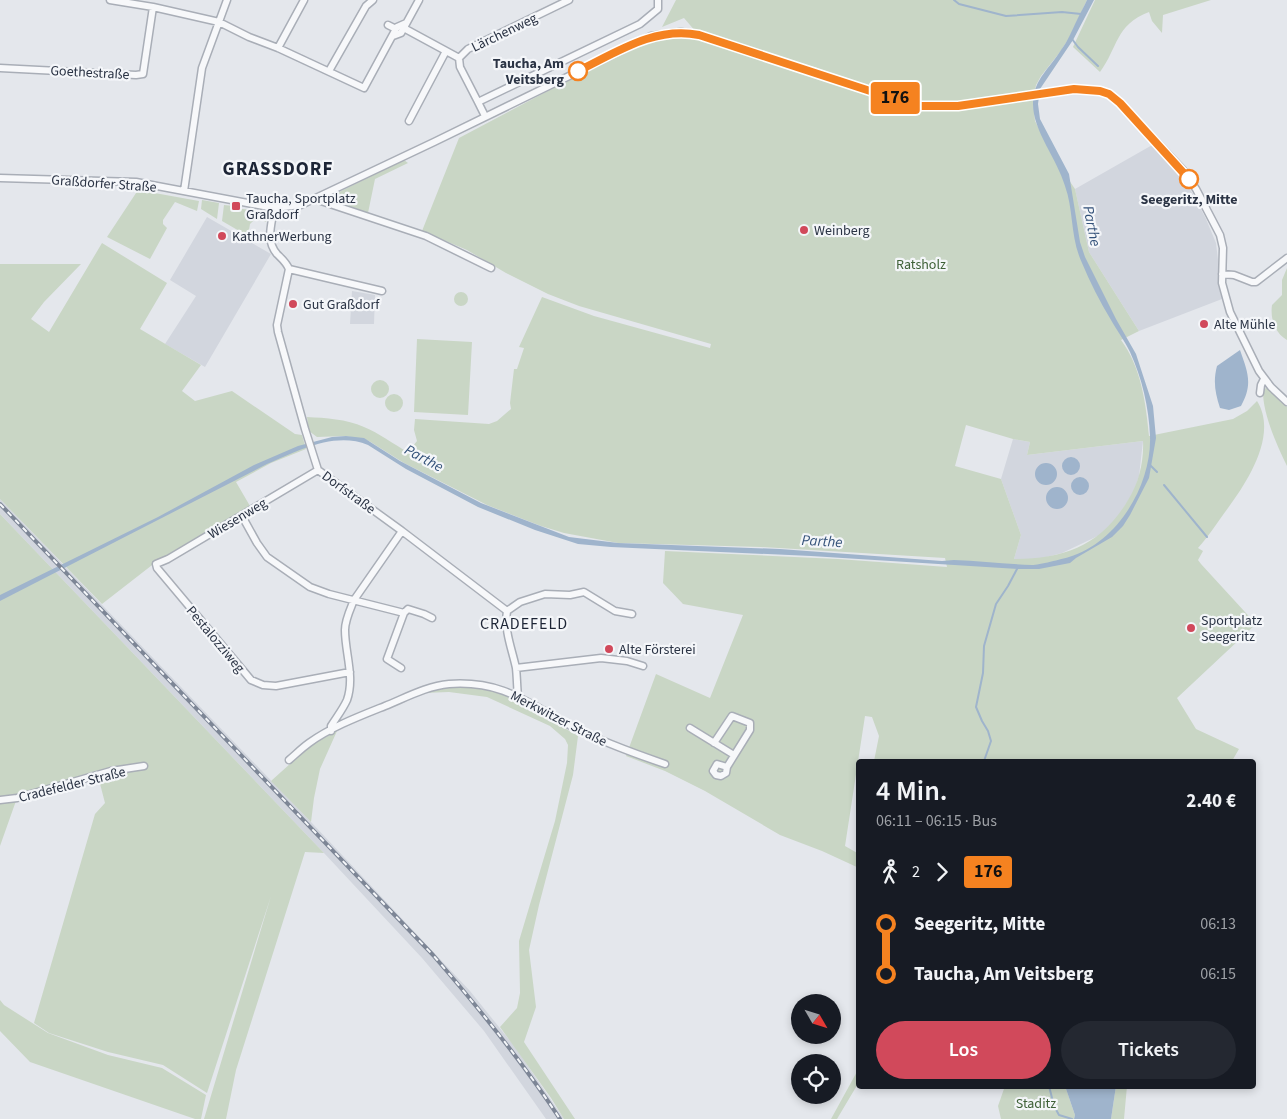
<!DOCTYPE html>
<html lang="de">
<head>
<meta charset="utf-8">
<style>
	body { margin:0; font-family:"Source Sans 3",sans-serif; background:#242831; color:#f1f3f6; height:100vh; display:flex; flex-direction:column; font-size:19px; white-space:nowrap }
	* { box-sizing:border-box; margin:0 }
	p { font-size:16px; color:#9ea1a6 }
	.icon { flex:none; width:28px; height:28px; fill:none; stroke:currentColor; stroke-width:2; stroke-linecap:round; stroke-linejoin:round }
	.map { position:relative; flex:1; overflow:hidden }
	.details { position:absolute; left:856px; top:759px; width:400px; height:330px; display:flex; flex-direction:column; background:#171b24; border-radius:5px; box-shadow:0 2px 8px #0003 }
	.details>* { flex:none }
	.badge { padding:0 10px; border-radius:4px; font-size:18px; line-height:32px }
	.needle { width:32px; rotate:129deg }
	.tools { position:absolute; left:791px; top:994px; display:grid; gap:10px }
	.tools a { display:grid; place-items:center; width:50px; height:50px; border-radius:50%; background:#171b24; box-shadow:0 2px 8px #0003; font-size:25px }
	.map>.badge { position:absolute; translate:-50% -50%; box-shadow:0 0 0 2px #fff }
	.legs { display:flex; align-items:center; gap:8px; height:55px; padding:0 20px; font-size:16px }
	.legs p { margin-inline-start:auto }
	.overview { display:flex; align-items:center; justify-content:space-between; height:85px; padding:0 20px }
	h1 { font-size:28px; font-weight:600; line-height:38px }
	.primary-button { display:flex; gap:10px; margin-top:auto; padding:10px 20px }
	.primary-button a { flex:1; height:58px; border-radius:30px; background:#d1495b; color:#fff; font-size:20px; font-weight:600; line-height:58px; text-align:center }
	.primary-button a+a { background:#242831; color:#f1f3f6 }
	ul { padding:0 20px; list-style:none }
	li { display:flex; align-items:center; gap:18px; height:50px; font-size:19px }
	li i { display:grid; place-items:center; width:8px; height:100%; margin:0 6px; background:currentColor }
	li i::after { content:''; width:12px; height:12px; margin:-6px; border:4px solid; border-radius:50%; background:#171b24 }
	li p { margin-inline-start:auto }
	li:first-child i { background:linear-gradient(#0000 50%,currentColor 0) }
	li:last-child i { background:linear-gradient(currentColor 50%,#0000 0) }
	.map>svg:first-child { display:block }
</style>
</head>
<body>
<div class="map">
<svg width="1287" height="1119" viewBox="0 0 1287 1119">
	<rect width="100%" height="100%" fill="#e4e7ec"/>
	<path fill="#d2d6de" d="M 1154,144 L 1175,167 L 1193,194 L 1206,219 L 1216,243 L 1218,260 L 1218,285 L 1222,299 L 1139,331 L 1089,252 L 1075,189 Z
		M 207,217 L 271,254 L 205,367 L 165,344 L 196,296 L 170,280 Z
		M 352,291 L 375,295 L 374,324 L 350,324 Z
		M 1013,439 L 1030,442 L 1027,455 L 1143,441 L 1139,476 L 1134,491 L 1123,509 L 1115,521 L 1102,534 L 1062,553 L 1039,559 L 1014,559 L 1021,535 L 1001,479 Z
		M 0,499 L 311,822 L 470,991 L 515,1047 L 564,1119 L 546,1119 L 484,1031 L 422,958 L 324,853 L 0,514 Z"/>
	<path fill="#c9d6c5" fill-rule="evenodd" d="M 676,0 L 1087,0 L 1069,38 L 1060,52 L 1041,76 L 1036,85 L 1033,102 L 1035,121 L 1054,158 L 1075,189 L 1089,252 L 1139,331 L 1121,340 C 1141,367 1146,403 1149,436 L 1233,419 L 1247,411 L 1257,401 C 1278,434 1248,481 1228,508 C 1218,521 1210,535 1198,548 L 1203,551 L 1198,560 L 1201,564 L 1256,624 L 1177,698 L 1196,729 L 1239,749 L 1232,761 L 874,761 L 879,736 L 872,717 L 865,716 L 845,846 L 859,854 L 859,868 L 822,851 L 780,835 L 705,791 L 665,771 L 626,756 L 656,674 L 710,698 L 743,615 L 683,604 L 663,583 L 665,551 L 838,559 L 947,567 L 945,558 L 761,547 L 618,543 L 564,533 L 541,526 L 487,505 L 404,463 L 369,441 L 346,436 L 317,437 L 309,431 L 307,417 C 326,418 346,419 364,427 C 379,433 393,444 408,452 L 417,441 L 414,430 L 415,419 L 489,424 L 497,421 L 511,409 L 510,403 L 514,369 L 517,369 L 524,348 L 519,347 L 542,297 L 594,316 L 710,348 L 711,344 L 579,306 L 548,294 L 506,273 L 467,250 L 422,231 L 459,138 L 597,65 L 644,43 L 667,37 L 696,38 L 815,74 L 817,68 L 696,32 L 684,18 L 662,27 ZM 966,425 L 1013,439 L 1030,442 L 1027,455 L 1143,441 C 1144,461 1139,483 1128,500 C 1102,545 1064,559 1014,559 L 1021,535 L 1001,479 L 955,466 Z
		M 1095,0 L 1211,0 L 1163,15 L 1162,33 L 1152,21 L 1149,12 C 1115,25 1118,48 1100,72 L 1073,47 Z
		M 404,160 L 408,163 L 375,179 L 368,213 L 333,202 L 332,198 L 337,193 Z
		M 138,190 L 199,201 L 197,211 L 175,202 L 163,220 L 163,224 L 167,228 L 150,259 L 107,237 Z
		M 202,200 L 219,203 L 217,219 L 201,209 Z
		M 224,205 L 234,206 L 234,208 L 261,211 L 267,217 L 266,222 L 256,218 L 250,224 L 248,236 L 222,221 Z
		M 102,243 L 167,283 L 140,329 L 201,365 L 182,391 L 195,401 L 232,391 L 295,434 L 302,435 L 306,449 L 271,463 L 236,482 L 250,506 L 156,562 L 102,604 L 0,499 L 0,264 L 81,264 L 44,302 L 31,319 L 49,332 Z
		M 1287,268 L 1287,340 C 1275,333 1270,319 1272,305 L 1282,295 L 1282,280 Z
		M454 299a7 7 0 1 1 14 0a7 7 0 1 1-14 0Z
		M 417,339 L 472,342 L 468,415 L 414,412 Z
		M371 389a9 9 0 1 1 18 0a9 9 0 1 1-18 0Z
		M 1267,388 L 1287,407 L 1287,466 C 1277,445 1262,413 1263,389 Z
		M385 403a9 9 0 1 1 18 0a9 9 0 1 1-18 0Z
		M 0,514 L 324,853 L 305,852 L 236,1070 L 226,1119 L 204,1119 L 271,896 L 207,1093 L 163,1065 L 108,1052 L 49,1033 L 34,1023 L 95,814 L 105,803 L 98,776 L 17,798 L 0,846 Z
		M 457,686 L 489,690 L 517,700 L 578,736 L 573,775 L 539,905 L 529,950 L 536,1007 L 524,1042 L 575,1119 L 564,1119 L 551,1098 L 500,1027 L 517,1008 L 520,993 L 519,941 L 555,821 L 567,763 L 568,745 L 565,739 L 550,726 L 487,697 L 449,692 L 423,693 Z
		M 337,731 L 320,769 L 314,798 L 311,822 L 271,781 L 311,745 Z
		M 0,1000 L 4,1005 L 48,1033 L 108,1055 L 162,1068 L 206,1095 L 201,1119 L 195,1119 L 30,1062 L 0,1031 Z
		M 859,1068 L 859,1082 L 837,1119 L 831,1119 Z
		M 1005,1086 L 1065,1086 L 1075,1115 L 1074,1119 L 1001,1119 L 998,1106 Z
		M 1116,1086 L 1127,1086 L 1124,1119 L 1111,1119 Z"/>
	<path fill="#9fb4cc" d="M 1087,0 L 1094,0 L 1073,40 L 1040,89 L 1038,104 L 1040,119 L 1069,174 L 1080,242 L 1085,257 L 1116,319 L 1136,354 L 1153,406 L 1156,438 L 1149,478 L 1130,515 L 1123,526 L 1112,537 L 1076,558 L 1070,563 L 1039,569 L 1018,569 L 811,556 L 611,547 L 578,544 L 535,530 L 478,507 L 406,469 L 368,445 C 335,431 297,451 267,464 L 0,601 L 0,595 L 158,517 L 254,465 L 298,446 L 332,437 L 346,436 L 364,438 L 400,461 L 481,503 L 569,537 L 618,543 L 780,549 L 942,561 L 954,560 C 980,561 1007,564 1032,565 C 1039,565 1062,559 1069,557 C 1117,543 1152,485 1150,436 C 1149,408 1142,378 1130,352 C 1125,341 1117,331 1111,320 C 1100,302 1090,282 1082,263 C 1070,237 1074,211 1065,186 C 1057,158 1032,130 1033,102 C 1034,79 1050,68 1061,50 C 1068,41 1072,30 1077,20 C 1080,13 1084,7 1087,0 Z
		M 1240,350 C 1248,373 1253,384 1241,406 L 1229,410 L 1220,408 C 1215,393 1213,381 1217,366 Z
		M1062 466a9 9 0 1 1 18 0a9 9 0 1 1-18 0Z
		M1035 474a11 11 0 1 1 22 0a11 11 0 1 1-22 0Z
		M1071 486a9 9 0 1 1 18 0a9 9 0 1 1-18 0Z
		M1046 498a11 11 0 1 1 22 0a11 11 0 1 1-22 0Z
		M 1065,1086 L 1116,1086 L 1111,1119 L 1074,1119 L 1075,1115 Z"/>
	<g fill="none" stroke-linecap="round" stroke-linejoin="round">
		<path stroke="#9fb4cc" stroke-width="2" d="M 954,0 L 959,4 L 1006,16 L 1062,12 L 1081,14
			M 1072,39 L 1078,47 L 1098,66
			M 1150,465 L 1157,472
			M 1164,485 L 1207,537
			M 984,761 L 991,741 L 988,731 L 982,721 L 976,707 L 983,673 L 984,646 L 996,604 L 1008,586 L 1017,569
			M 1049,1086 L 1054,1106 L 1059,1115 L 1072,1119"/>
		<g stroke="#a9aeb7" stroke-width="9">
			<path id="minor" d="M 110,0 L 153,7 L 219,22 L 249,37 L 278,48 L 364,88 L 397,27 L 406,23
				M 388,25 L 396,29
				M 400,26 L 459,58
				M 393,36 L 401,33 L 419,0
				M 278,48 L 304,0
				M 459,58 L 468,49 L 569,0
				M 459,58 L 460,67 L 478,102
				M 0,68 L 136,75 L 143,74 L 153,7
				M 329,71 L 366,6 L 373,0
				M 485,116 L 478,102 L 640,24 L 658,9 L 658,0
				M 409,121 L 446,51
				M 0,178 L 136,182 L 274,208 L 301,205 L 434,142 L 651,36 L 681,32 L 699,35 L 916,106 L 958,106 L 1074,89 L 1100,91 L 1109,94 L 1120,103 L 1183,170 L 1196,189 L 1220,235 L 1223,248 L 1222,283 L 1230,312 L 1259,371 L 1271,387 L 1287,402
				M 184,191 L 202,68 L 227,0
				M 315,199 L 426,236 L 491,268
				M 274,208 C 272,224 265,240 277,254 C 282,259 286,262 289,269 L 277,325 L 278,332 L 305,429 L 318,470 L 402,531 L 507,611
				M 289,269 L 382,291
				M 1222,274 L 1234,275 L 1252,282 L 1256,282 L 1287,258
				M 1260,393 L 1261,385 L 1264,379
				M 318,470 L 168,559 L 156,564 L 157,568 L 251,680 L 263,685 L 276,686 L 350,672
				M 242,516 L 257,543 L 267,557 L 310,587 L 329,594 L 404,613
				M 507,611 L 520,602 L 545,594 L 570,595 L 584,592 L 615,611 L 632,614
				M 507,611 C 504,631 512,649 516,668 C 517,677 517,687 518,696
				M 401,668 L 387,659 L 404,613 L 408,609 L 424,614 L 432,618
				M 516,668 L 601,658 L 627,661 L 643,666
				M 690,728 L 734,755
				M 331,731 L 331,726 C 336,718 343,709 347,700 C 355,677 345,653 345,630 C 345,620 350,610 354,600 L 402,531
				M 714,743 L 732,716 L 750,723 L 750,730 L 727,767 L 726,773 L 721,776 L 716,775 L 713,771 L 717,764 L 727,767
				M 289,760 C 296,754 302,748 309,743 C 331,727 360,716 385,706 C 405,698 427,686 449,684 C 503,680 529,704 573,727 C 602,742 633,753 665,764
				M 0,800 L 17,798 L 111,771 L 144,766"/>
		</g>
		<use href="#minor" stroke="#f7f8fa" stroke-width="6"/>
		<g stroke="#7d8696" stroke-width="4">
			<path id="rail" d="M 0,504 L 433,955 C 478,1007 522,1061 560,1119"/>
		</g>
		<use href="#rail" stroke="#f4f6f9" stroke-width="2" stroke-dasharray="5.5" stroke-linecap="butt"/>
	</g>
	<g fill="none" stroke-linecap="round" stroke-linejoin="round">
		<g stroke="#fff" stroke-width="11">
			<path id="line-1" d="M 578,71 C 617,52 655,26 699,35 L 916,106 L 958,106 L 1074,89 L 1100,91 L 1109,94 L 1120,103 L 1189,179"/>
		</g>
		<use href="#line-1" stroke="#f58220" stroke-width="8"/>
	</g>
	<g fill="#fff" stroke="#f58220" stroke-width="2.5">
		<circle cx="578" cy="71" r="9"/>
		<circle cx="1189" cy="179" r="9"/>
	</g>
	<g fill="#d1495b" stroke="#f4f6f9" stroke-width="2">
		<rect x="231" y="201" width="10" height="10" rx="2.5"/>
		<circle cx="804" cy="230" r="5"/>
		<circle cx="222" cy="236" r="5"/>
		<circle cx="293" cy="304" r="5"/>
		<circle cx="1204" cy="324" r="5"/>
		<circle cx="1191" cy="628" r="5"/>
		<circle cx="609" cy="649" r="5"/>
	</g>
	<g text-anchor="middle" stroke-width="4.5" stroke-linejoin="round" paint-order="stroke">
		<g font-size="14" fill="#2b3445" stroke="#f4f6f9">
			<text transform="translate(504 32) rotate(-26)" y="5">Lärchenweg</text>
			<text transform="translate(90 72) rotate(3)" y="5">Goethestraße</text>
			<text transform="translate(104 183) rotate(4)" y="5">Graßdorfer Straße</text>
			<text transform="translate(349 492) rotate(36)" y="5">Dorfstraße</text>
			<text transform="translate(237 518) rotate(-31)" y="5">Wiesenweg</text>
			<text transform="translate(216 639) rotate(50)" y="5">Pestalozziweg</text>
			<text transform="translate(559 718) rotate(27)" y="5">Merkwitzer Straße</text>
			<text transform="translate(72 784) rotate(-14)" y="5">Cradefelder Straße</text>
		</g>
		<g font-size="14" font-weight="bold" fill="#2b3445" stroke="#f4f6f9" text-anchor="end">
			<text x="564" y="68">Taucha, Am<tspan x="564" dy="16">Veitsberg</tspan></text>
			<text x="1189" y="204" text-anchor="middle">Seegeritz, Mitte</text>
		</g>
		<g font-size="14" fill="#2b3445" stroke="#f4f6f9" text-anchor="start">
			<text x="246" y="203">Taucha, Sportplatz<tspan x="246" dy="16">Graßdorf</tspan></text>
			<text x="814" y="235">Weinberg</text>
			<text x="232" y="241">KathnerWerbung</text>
			<text x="303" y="309">Gut Graßdorf</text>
			<text x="1214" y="329">Alte Mühle</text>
			<text x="1201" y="625">Sportplatz<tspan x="1201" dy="16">Seegeritz</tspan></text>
			<text x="619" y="654">Alte Försterei</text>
		</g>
		<g font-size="14" fill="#3f6138" stroke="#f4f6f9">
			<text x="921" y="269">Ratsholz</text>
			<text x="1036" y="1108">Staditz</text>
		</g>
		<g font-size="15" font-style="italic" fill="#34527a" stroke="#f4f6f9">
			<text transform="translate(1092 226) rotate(79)" y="5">Parthe</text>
			<text transform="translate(424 458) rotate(28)" y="5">Parthe</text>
			<text transform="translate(822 541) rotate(3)" y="5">Parthe</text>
		</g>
		<g font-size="16" letter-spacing="1" fill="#1d2536" stroke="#f4f6f9">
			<text x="524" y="629">CRADEFELD</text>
		</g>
		<g font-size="19" font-weight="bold" letter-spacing="1" fill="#1d2536" stroke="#f4f6f9">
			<text x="278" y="175">GRASSDORF</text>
		</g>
	</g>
</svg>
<div class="tools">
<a><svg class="needle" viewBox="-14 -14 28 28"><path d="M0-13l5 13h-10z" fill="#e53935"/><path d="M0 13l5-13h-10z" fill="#9ea1a6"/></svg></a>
<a><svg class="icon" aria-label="locate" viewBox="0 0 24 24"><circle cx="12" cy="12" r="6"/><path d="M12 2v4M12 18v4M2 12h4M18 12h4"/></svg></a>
</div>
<b class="badge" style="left:895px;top:98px;background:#f58220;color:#111">176</b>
<section class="details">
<div class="overview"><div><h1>4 Min.</h1><p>06:11 – 06:15 · Bus</p></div><b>2.40 €</b></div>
<div class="legs"><svg class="icon" aria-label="walk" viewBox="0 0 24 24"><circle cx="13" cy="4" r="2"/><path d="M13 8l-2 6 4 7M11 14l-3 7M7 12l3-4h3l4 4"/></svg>2<svg class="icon" aria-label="forward" viewBox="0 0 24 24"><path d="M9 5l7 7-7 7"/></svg><b class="badge" style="background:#f58220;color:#111">176</b></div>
<ul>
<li><i style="color:#f58220"></i><b>Seegeritz, Mitte</b><p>06:13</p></li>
<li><i style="color:#f58220"></i><b>Taucha, Am Veitsberg</b><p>06:15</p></li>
</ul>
<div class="primary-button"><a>Los</a><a>Tickets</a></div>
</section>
</div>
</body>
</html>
